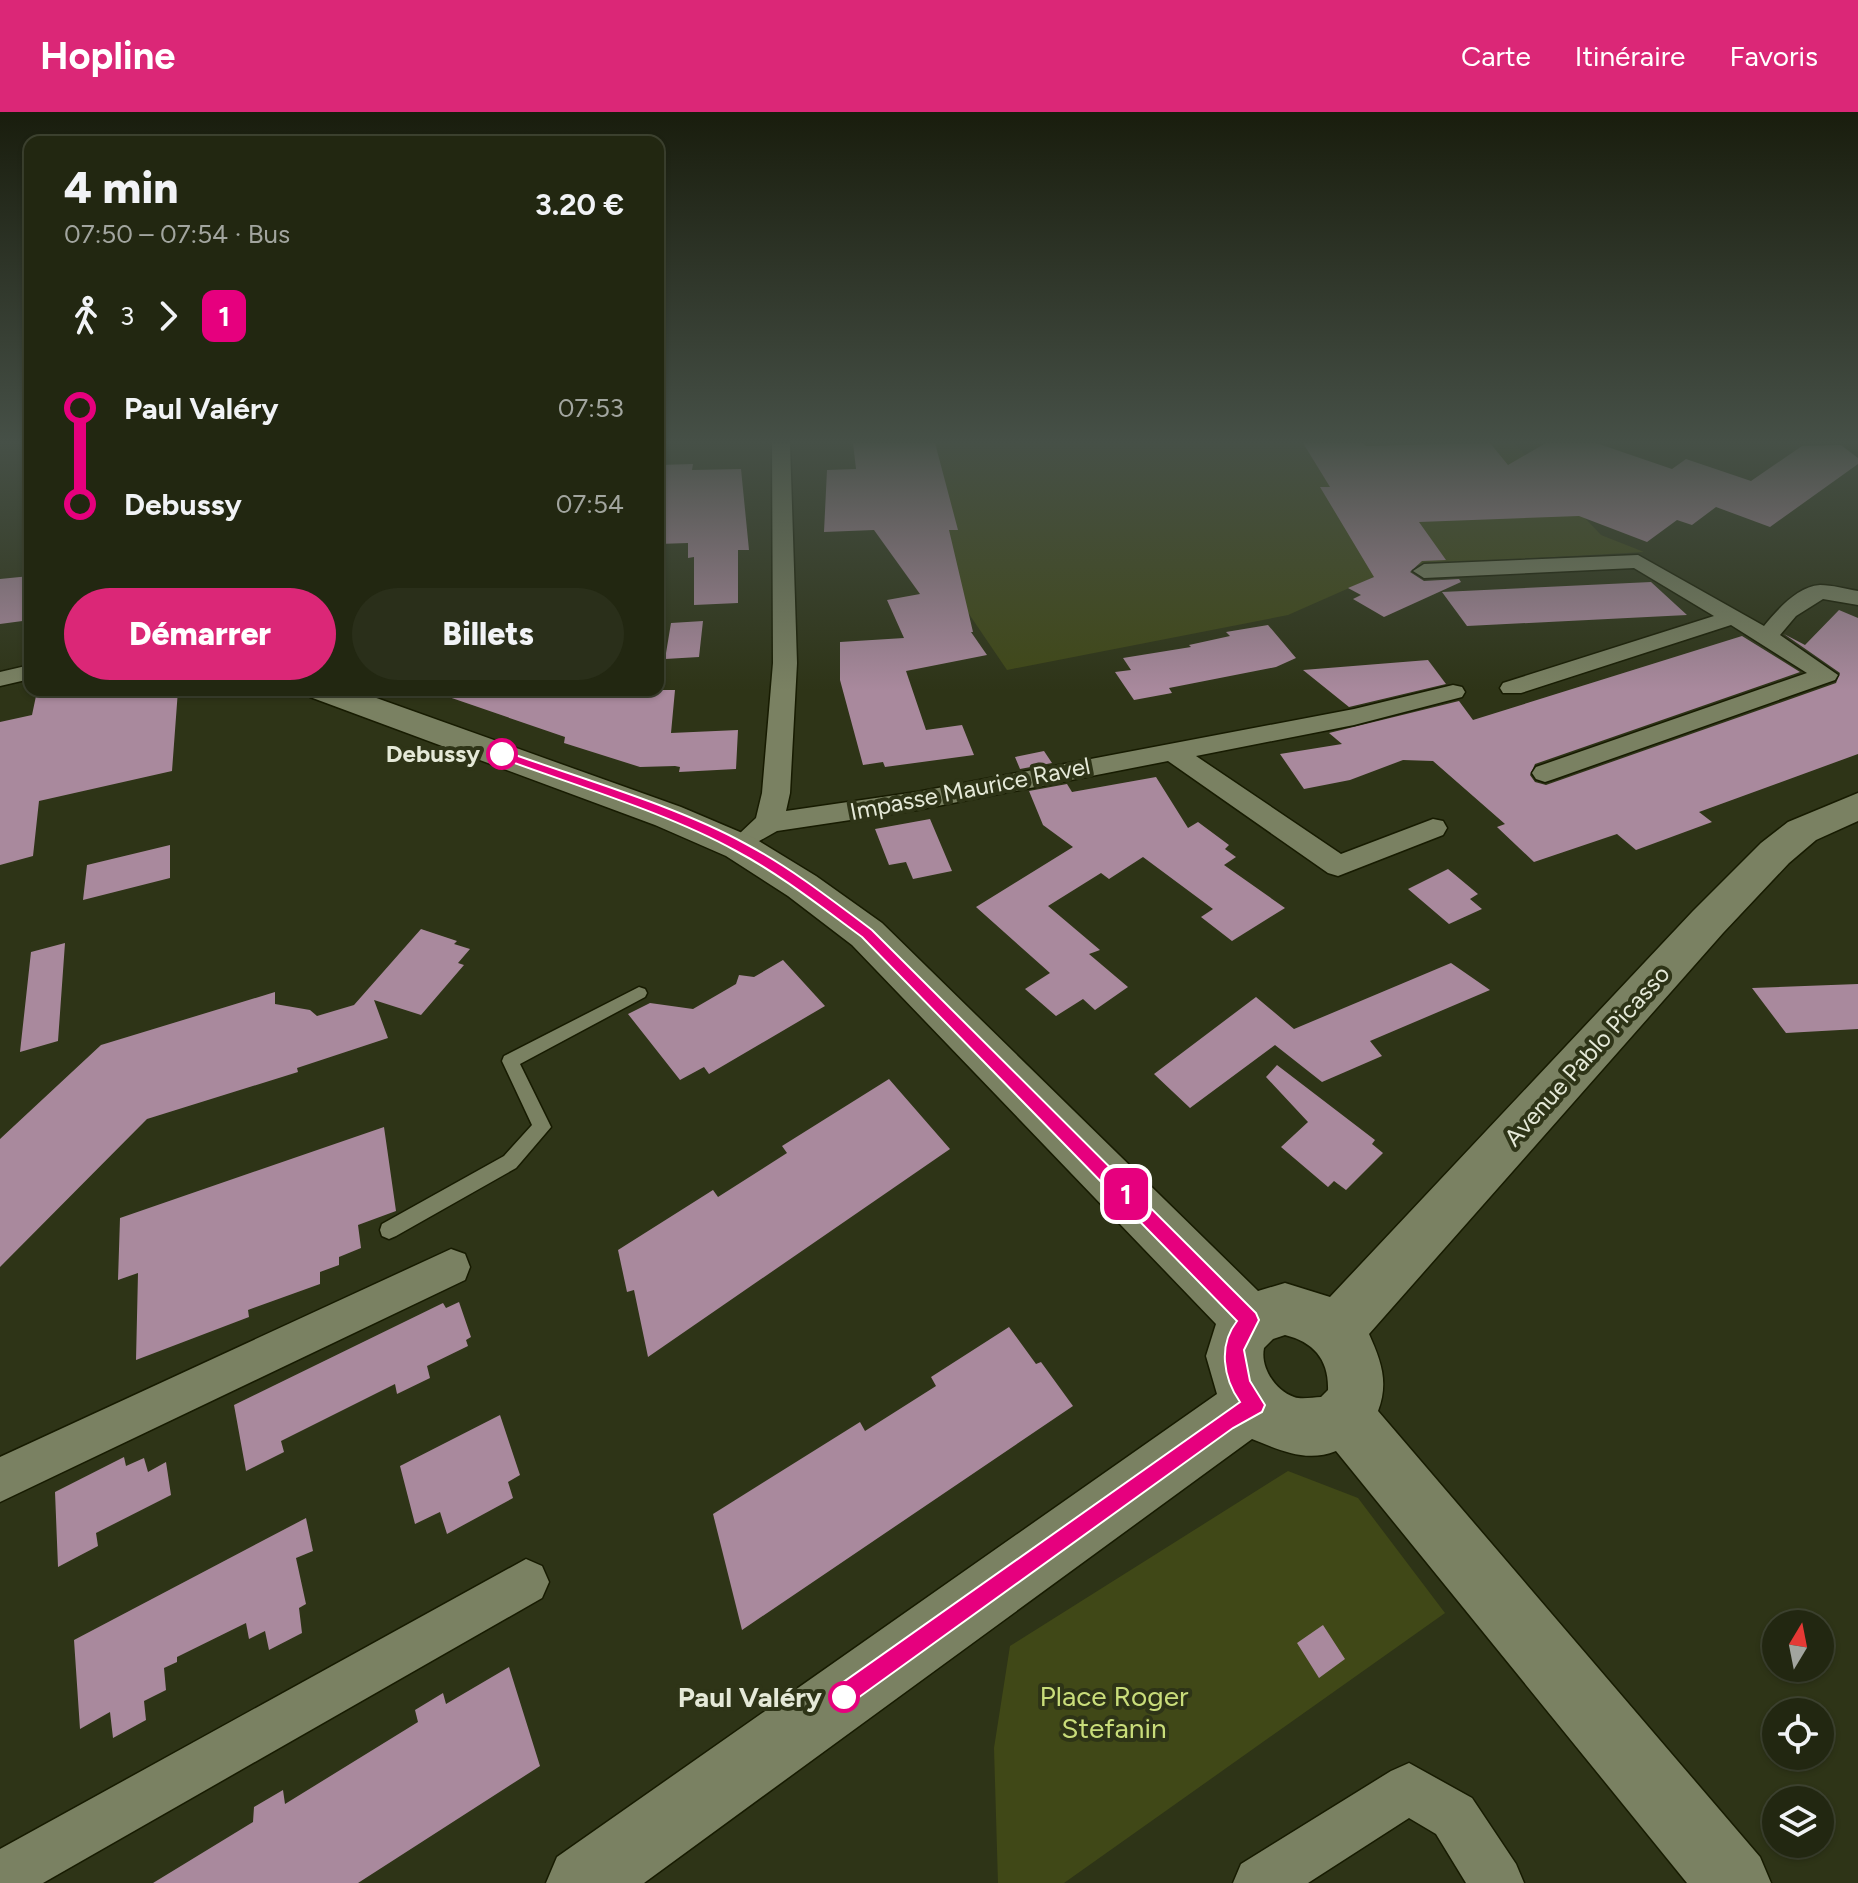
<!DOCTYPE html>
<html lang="fr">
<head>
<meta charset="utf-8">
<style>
	body { margin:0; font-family:Figtree,sans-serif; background:#2a2f1a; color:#f1f3f6; height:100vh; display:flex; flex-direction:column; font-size:30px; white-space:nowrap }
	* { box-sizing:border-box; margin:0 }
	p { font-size:26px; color:#a2a59f }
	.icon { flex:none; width:44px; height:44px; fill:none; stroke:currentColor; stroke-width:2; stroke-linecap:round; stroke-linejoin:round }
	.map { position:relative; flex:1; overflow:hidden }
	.sheet { position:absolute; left:24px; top:24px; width:640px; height:560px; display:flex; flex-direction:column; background:#222711; border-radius:16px; box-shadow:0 2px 6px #0004,0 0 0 2px #3f4431 }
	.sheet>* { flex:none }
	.badge { padding:0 16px; border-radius:12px; font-size:28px; line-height:52px }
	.needle { width:52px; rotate:10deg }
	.tools { position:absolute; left:1762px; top:1498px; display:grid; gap:16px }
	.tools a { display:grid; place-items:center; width:72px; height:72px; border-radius:50%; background:#222711; box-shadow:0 2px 6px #0004,0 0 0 2px #3f4431; font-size:40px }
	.map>.badge { position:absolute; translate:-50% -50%; box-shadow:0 0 0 4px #fff }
	.legs { display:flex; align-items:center; gap:12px; height:88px; padding:0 40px; font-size:26px }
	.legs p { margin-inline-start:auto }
	.overview { display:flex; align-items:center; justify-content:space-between; height:136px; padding:0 40px }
	h1 { font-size:44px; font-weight:800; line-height:60px }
	.primary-button { display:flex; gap:16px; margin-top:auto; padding:16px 40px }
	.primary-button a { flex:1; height:92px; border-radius:48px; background:#db2777; color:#fff; font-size:32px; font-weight:800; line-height:92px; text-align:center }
	.primary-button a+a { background:#2a2f1a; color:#f1f3f6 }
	ul { padding:0 40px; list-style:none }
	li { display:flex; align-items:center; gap:28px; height:96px; font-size:30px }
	li i { display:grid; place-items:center; width:12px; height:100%; margin:0 10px; background:currentColor }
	li i::after { content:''; width:20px; height:20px; margin:-10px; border:6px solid; border-radius:50%; background:#222711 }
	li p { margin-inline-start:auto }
	li:first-child i { background:linear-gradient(#0000 50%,currentColor 0) }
	li:last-child i { background:linear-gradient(currentColor 50%,#0000 0) }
	header { display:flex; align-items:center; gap:48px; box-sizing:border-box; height:112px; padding:0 40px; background:#db2777; color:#fff }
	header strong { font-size:38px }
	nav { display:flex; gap:44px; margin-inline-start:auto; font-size:28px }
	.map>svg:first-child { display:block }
</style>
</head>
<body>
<header>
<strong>Hopline</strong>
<nav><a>Carte</a><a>Itinéraire</a><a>Favoris</a></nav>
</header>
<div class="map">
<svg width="1858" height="1771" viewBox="0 0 1858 1771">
	<rect width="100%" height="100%" fill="#2e3417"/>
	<path fill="#404817" d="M 883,331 L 1514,331 L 1601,423 L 1644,440 L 1399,454 L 1288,503 L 1007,558 L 891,387 Z
		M 1288,1359 L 1358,1386 L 1445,1501 L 1064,1771 L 998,1771 L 994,1636 L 1010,1534 Z"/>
	<path fill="#a9899d" d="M 853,331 L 935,331 L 958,418 L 949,418 L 973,520 L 971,520 L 987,543 L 906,559 L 926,618 L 962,613 L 974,643 L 885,655 L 883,650 L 863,653 L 840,568 L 840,530 L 904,526 L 887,488 L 920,482 L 874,418 L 824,420 L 827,358 L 856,357 Z
		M 1303,331 L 1364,331 L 1366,334 L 1490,331 L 1508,353 L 1546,331 L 1596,331 L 1672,357 L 1686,347 L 1751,369 L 1802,334 L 1841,333 L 1858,346 L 1858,352 L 1770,415 L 1716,395 L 1692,413 L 1677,408 L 1647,430 L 1579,404 L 1419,410 L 1446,448 L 1422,449 L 1410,460 L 1424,469 L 1459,467 L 1461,470 L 1384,505 L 1353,487 L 1361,483 L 1348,476 L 1374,465 L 1320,375 L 1330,375 Z
		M 693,352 L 692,358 L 741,357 L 749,438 L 738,438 L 738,491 L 694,493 L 694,445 L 688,446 L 688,431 L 658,432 L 658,353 Z
		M 30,464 L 30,508 L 0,512 L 0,467 Z
		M 1651,470 L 1687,503 L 1467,514 L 1442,480 Z
		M 1839,498 L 1858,506 L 1858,642 L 1699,700 L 1712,710 L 1636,738 L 1617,722 L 1534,750 L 1497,715 L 1505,712 L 1433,649 L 1403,648 L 1350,668 L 1304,677 L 1280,642 L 1342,632 L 1329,621 L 1459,589 L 1473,608 L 1742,524 L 1800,560 L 1535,652 L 1530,663 L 1535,670 L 1546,673 L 1836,571 L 1840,561 L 1784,522 L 1805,533 Z
		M 703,509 L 699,545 L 665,547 L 671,511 Z
		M 1268,513 L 1296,546 L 1276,555 L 1169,576 L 1172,581 L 1134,588 L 1115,560 L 1131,558 L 1123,546 L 1191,535 L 1189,533 L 1230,524 L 1226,520 Z
		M 1428,548 L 1446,572 L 1349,595 L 1303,558 Z
		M 66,578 L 178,578 L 172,659 L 39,689 L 33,744 L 0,753 L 0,610 L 32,603 L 36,584 Z
		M 444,578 L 675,578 L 671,621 L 738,618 L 736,657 L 679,660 L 680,655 L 675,654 L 640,655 L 564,631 L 565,625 L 443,583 Z
		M 1044,639 L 1052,651 L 1020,657 L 1015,645 Z
		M 1156,665 L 1188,716 L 1198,710 L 1229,733 L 1225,737 L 1236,745 L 1224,753 L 1285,796 L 1232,829 L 1201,805 L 1213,797 L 1143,745 L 1109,767 L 1101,761 L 1048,794 L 1100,838 L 1089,842 L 1128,875 L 1095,898 L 1083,887 L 1056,904 L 1025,877 L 1050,861 L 976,795 L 1073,735 L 1043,713 L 1029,679 L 1067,672 L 1072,680 Z
		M 930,707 L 952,759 L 913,767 L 906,750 L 889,753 L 875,717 Z
		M 170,733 L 170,766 L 83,788 L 87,753 Z
		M 1448,757 L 1478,782 L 1470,787 L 1482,797 L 1449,812 L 1408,777 Z
		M 421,817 L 457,829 L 454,832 L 470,837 L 458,851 L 464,853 L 421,903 L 374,888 L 388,926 L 297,956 L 298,960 L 147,1007 L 0,1155 L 0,1027 L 101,933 L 275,880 L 275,892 L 310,898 L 317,904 L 354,893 Z
		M 65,831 L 58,929 L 20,940 L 31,840 Z
		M 783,848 L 825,894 L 709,962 L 704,955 L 680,968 L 628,902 L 650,891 L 693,897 L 736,872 L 739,863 L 754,865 Z
		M 1451,851 L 1490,878 L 1370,929 L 1382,944 L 1322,970 L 1275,933 L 1190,996 L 1154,962 L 1256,885 L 1294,917 Z
		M 1858,872 L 1858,917 L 1786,921 L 1752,876 Z
		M 1277,953 L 1375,1028 L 1372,1032 L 1383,1041 L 1346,1078 L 1334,1069 L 1328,1075 L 1281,1035 L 1308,1010 L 1266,965 Z
		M 889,967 L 950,1037 L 648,1245 L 634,1178 L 627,1180 L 618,1138 L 713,1078 L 718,1085 L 787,1041 L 782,1034 Z
		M 384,1015 L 396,1099 L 358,1113 L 361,1136 L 339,1145 L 339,1153 L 320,1160 L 320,1172 L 248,1198 L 249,1205 L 136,1248 L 138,1161 L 118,1168 L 120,1106 Z
		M 459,1190 L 471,1225 L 466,1228 L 468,1234 L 427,1254 L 430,1266 L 397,1282 L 395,1272 L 281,1329 L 284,1340 L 246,1359 L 234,1293 L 443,1191 L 446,1196 Z
		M 1009,1215 L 1036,1252 L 1041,1250 L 1073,1294 L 742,1518 L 713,1402 L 860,1310 L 865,1319 L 936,1274 L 931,1265 Z
		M 500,1303 L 520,1363 L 508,1370 L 513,1386 L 447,1422 L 440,1400 L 415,1412 L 400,1354 Z
		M 124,1345 L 126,1354 L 144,1346 L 148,1360 L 166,1350 L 171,1383 L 96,1421 L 98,1434 L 58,1455 L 55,1380 Z
		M 306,1406 L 313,1439 L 296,1446 L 306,1492 L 299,1496 L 302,1521 L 269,1538 L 265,1519 L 249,1527 L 246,1511 L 177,1545 L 177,1550 L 164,1556 L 166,1578 L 144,1589 L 146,1608 L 113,1626 L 110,1600 L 80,1617 L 74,1528 Z
		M 1323,1513 L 1345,1547 L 1319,1566 L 1297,1531 Z
		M 509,1555 L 540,1654 L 358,1771 L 153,1771 L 253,1710 L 254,1695 L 283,1678 L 285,1692 L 418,1610 L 415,1598 L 443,1581 L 446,1592 Z"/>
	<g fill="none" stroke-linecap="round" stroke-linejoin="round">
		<g stroke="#171b01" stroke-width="3">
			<path id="lane" d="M 639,875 L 645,877 L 647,881 L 645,885 L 520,952 L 551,1015 L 516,1056 L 396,1124 L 389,1127 L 382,1124 L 380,1118 L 382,1112 L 504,1044 L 532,1013 L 502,949 L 504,944 Z"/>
		</g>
		<g stroke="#171b01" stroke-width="3">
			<path id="street" d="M 772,331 L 790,331 L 797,551 L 790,681 L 786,699 L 917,680 L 1354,597 L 1453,573 L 1462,575 L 1465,580 L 1462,585 L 1354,613 L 1196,644 L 1341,742 L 1433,707 L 1443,709 L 1447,716 L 1443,723 L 1338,764 L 1328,761 L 1168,649 L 917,698 L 777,719 L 752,733 L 742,730 L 738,723 L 756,706 L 762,681 L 773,551 Z
				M 1638,443 L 1764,514 C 1777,498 1798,474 1820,473 C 1832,473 1846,477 1858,479 L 1858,493 L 1823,487 L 1796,504 L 1780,523 L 1838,563 L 1835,568 L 1554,667 L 1545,670 L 1536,667 L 1532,661 L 1536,655 L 1807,561 L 1731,513 L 1521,581 L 1503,581 L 1500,576 L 1503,571 L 1714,504 L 1634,456 L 1424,466 L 1413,459 L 1424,452 Z
				M 30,553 L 30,567 L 0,574 L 0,560 Z
				M 451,1137 L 465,1142 L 470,1155 L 465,1168 L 0,1390 L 0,1345 Z
				M 526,1447 L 542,1454 L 549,1470 L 542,1486 L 43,1771 L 0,1771 L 0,1737 Z
				M 1409,1651 L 1472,1686 L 1516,1752 L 1524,1771 L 1466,1771 L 1436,1722 L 1409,1706 L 1308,1771 L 1233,1771 L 1241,1752 L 1391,1659 Z"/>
		</g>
		<g stroke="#171b01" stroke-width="3">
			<path id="secondary" d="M 305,578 L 354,578 L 681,695 L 754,726 L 816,764 L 882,811 L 1258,1179 L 1285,1171 L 1330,1185 L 1693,799 L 1761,731 L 1788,710 L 1858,681 L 1858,709 L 1816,728 L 1789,751 L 1723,821 L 1369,1222 C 1381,1249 1389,1270 1378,1299 L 1760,1745 L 1771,1771 L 1687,1771 L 1336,1339 C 1306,1351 1280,1338 1252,1327 L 644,1771 L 546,1771 L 557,1745 L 1217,1282 L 1206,1244 L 1216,1212 L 852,833 L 788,784 L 726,744 L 655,713 L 310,585 ZM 1285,1223 C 1314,1230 1329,1248 1328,1278 L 1321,1285 C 1313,1285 1302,1288 1294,1285 C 1275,1278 1260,1255 1264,1236 L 1273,1227 Z"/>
		</g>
		<use href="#lane" fill="#7a8162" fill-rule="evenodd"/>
		<use href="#street" fill="#7a8162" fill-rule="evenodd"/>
		<use href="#secondary" fill="#7a8162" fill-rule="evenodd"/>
	</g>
	<linearGradient id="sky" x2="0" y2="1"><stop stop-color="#191d0d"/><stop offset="0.57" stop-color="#465047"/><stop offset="1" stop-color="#465047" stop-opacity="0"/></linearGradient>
	<rect width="1858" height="579" fill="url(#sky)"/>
	<path fill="#e6007e" stroke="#fff" stroke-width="2" d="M 498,640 L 507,640 C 582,667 677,694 746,732 C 791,756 832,788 872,818 L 1256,1201 L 1259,1208 L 1244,1238 L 1250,1269 L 1265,1293 L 1262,1300 L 1233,1316 L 844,1596 L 835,1593 L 832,1585 L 835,1576 L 1240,1290 C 1223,1266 1218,1233 1237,1209 L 862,825 C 821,795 781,763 736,739 C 668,701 573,673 498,645 Z"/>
	<g fill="#fff" stroke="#e6007e" stroke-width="4">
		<circle cx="502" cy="642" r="14"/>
		<circle cx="844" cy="1585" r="14"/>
	</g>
	<g text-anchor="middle" stroke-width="8" stroke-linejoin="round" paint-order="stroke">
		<g font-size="24" font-weight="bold" fill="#e5e9d8" stroke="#2e3417" text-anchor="end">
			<text x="480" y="650">Debussy</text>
		</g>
		<g font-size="24" fill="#e5e9d8" stroke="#2e3417">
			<text transform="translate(970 677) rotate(-11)" y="8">Impasse Maurice Ravel</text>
			<text transform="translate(1587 944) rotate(-48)" y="8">Avenue Pablo Picasso</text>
		</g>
		<g font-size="28" fill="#c9dd7a" stroke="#2e3417">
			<text x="1114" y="1594">Place Roger<tspan x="1114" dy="32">Stefanin</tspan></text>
		</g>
		<g font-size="28" font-weight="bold" fill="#e5e9d8" stroke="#2e3417" text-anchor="end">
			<text x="822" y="1595">Paul Valéry</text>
		</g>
	</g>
</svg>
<div class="tools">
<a><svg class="needle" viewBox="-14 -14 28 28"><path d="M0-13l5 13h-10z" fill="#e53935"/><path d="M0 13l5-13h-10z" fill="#a2a59f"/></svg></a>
<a><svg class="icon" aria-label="locate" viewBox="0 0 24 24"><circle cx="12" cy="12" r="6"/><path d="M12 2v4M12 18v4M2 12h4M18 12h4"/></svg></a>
<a><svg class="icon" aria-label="layers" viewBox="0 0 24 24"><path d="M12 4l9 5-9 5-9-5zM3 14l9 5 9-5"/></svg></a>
</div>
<b class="badge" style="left:1126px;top:1082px;background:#e6007e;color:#fff">1</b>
<section class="sheet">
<div class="overview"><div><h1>4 min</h1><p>07:50 – 07:54 · Bus</p></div><b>3.20 €</b></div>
<div class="legs"><svg class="icon" aria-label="walk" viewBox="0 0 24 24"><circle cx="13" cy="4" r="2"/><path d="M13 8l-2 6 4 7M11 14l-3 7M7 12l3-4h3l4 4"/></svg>3<svg class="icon" aria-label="forward" viewBox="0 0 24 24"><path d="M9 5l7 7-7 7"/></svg><b class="badge" style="background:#e6007e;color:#fff">1</b></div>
<ul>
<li><i style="color:#e6007e"></i><b>Paul Valéry</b><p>07:53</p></li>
<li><i style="color:#e6007e"></i><b>Debussy</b><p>07:54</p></li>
</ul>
<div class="primary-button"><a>Démarrer</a><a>Billets</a></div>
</section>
</div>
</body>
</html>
